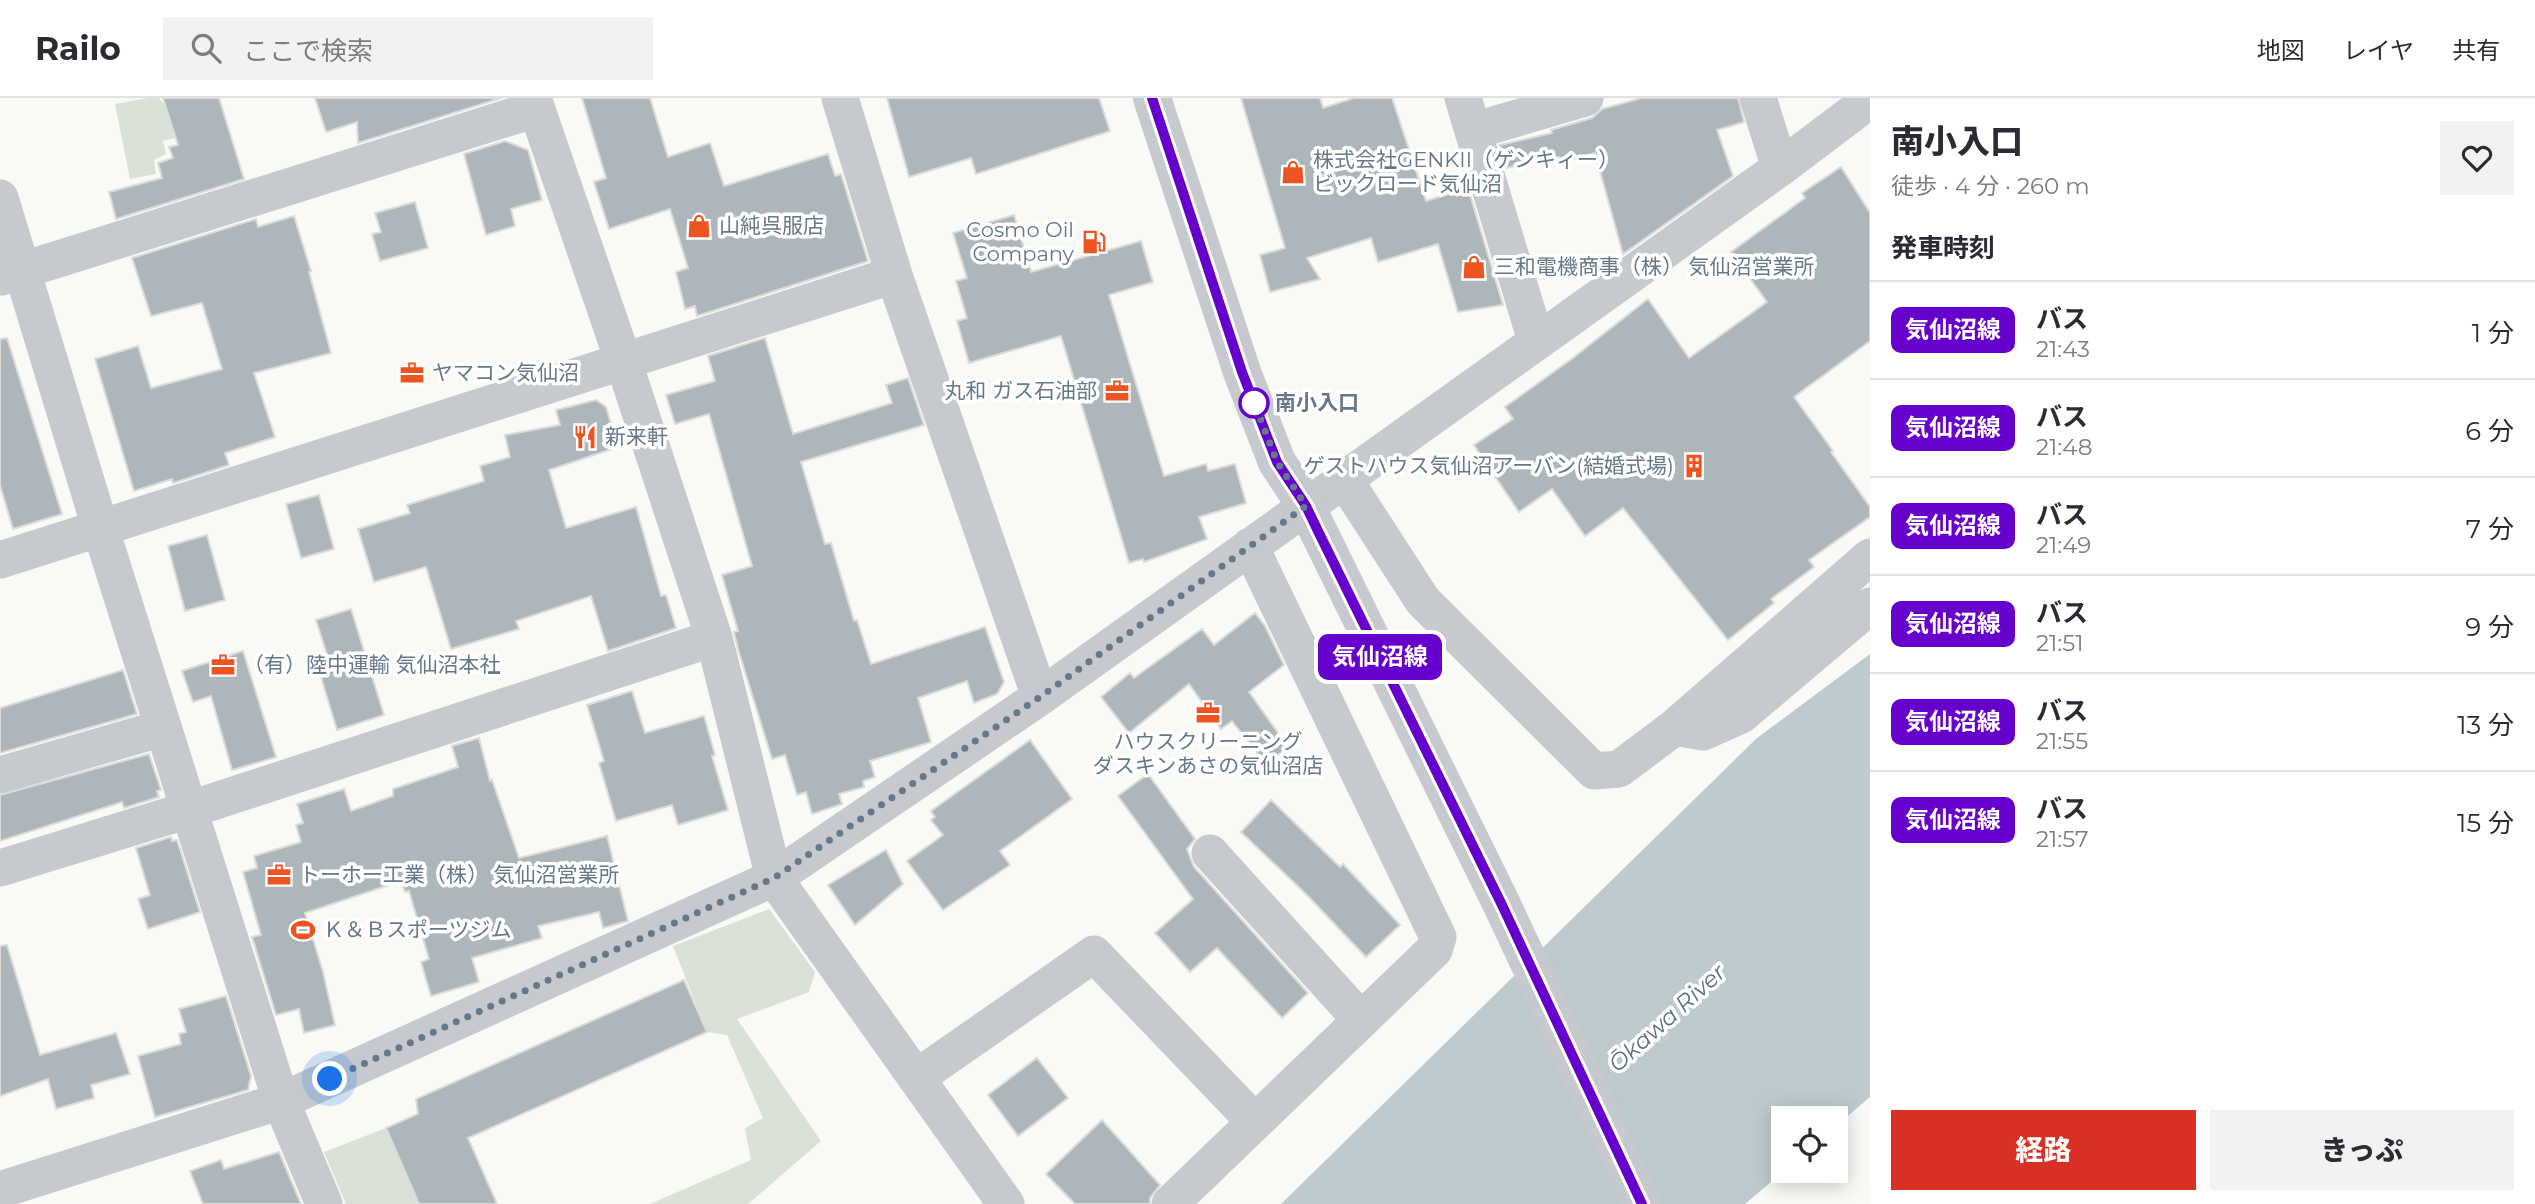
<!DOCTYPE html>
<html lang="ja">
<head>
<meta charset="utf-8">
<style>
	body { margin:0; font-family:Montserrat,"Noto Sans JP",sans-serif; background:#f2f2f3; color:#2b2b33; height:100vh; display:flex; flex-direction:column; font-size:26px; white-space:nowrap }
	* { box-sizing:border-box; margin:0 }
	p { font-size:23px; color:#7c7c81 }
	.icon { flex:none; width:38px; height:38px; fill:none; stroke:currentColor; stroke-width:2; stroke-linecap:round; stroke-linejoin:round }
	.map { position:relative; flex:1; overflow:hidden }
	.sheet { display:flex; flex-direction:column; background:#fff; width:665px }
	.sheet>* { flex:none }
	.badge { padding:0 14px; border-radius:10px; font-size:24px; line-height:46px }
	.tools { position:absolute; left:1771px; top:1008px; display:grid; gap:14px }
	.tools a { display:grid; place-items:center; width:77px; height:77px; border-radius:0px; background:#fff; box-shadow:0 4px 18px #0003; font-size:35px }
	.you { position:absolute; width:35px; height:35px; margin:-18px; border:5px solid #fff; border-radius:50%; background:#1a73e8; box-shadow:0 0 0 10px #1a73e833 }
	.map>.badge { position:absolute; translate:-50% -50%; box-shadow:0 0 0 4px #fff }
	h2 { padding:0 21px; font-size:26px; line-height:63px }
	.round { display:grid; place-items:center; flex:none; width:74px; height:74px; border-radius:0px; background:#f2f2f3 }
	.overview { display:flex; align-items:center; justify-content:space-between; height:119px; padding:0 21px }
	h1 { font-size:33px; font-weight:800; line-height:52px }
	.cta { display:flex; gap:14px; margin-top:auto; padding:14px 21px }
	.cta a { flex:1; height:80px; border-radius:0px; background:#d93025; color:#fff; font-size:28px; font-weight:800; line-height:80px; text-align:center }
	.cta a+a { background:#f2f2f3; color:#2b2b33 }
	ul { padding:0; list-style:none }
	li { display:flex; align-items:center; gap:21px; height:98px; padding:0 21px; border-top:2px solid #e1e1e2 }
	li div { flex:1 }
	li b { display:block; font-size:26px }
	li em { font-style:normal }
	li .badge { min-width:77px; font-weight:700; text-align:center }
	header { display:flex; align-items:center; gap:42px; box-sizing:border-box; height:98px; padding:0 35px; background:#fff; border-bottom:2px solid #e1e1e2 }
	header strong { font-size:33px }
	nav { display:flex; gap:38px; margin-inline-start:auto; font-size:24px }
	.search { width:490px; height:63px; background:#f2f2f3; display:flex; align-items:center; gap:18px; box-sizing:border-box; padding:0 24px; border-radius:0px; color:#7c7c81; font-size:26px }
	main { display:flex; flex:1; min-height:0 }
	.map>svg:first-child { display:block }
</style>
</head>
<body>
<header>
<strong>Railo</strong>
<div class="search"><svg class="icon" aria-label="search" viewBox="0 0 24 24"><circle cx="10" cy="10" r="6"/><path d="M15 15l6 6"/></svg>ここで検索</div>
<nav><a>地図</a><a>レイヤ</a><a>共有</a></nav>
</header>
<main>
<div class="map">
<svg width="1870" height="1106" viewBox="0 0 1870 1106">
	<rect width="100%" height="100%" fill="#f9f9f6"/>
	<path fill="#dae1d7" d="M 148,0 L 159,0 L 166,9 L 179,6 L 186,37 L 163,43 L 166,56 L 154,62 L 156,76 L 130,81 L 115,6 Z
		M 769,811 L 815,874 L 809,894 L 737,921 L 821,1043 L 748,1106 L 650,1106 L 751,1062 L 745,1030 L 763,1020 L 727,937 L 707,934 L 673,848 Z
		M 386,1030 L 419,1106 L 346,1106 L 324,1054 Z"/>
	<path fill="#bdcace" d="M 1870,556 L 1870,999 L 1836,1028 L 1836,1020 L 1783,1020 L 1784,1073 L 1745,1106 L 1281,1106 L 1757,640 Z"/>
	<path fill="#adb6bb" stroke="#dbdbd8" stroke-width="2" d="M 163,0 L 219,0 L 244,81 L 116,121 L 109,94 L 162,80 L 158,65 L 173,60 L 169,49 L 178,47 Z
		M 315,0 L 501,0 L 358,45 L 357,24 L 326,34 Z
		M 582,0 L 650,0 L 668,59 L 710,45 L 724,88 L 828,56 L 835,78 L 841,76 L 868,163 L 697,218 L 695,208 L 685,211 L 676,174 L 688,170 L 670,111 L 609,131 L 594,84 L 606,80 Z
		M 887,0 L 1099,0 L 1110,33 L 976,76 L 971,60 L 909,79 Z
		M 1241,0 L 1320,0 L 1323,10 L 1354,0 L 1392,0 L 1426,103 L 1468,90 L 1503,207 L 1458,214 L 1438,146 L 1378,164 L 1371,140 L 1307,160 L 1320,181 L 1270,194 L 1260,157 L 1285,150 Z
		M 1642,0 L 1738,0 L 1744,24 L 1717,32 L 1733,78 L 1623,156 L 1595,55 L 1561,65 L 1559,59 L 1506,70 L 1500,47 L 1552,35 L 1551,32 L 1592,20 L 1602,11 Z
		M 505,43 L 528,52 L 542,102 L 511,111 L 515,128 L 486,137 L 464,56 Z
		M 1841,69 L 1870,115 L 1870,243 L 1794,299 L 1833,353 L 1831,354 L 1870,409 L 1870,419 L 1809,462 L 1814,469 L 1771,501 L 1774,505 L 1728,542 L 1623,410 L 1585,438 L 1552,391 L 1519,414 L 1474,347 L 1513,321 L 1505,309 L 1573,260 L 1648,201 L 1689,260 L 1767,204 L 1731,154 L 1805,100 L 1802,95 Z
		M 415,104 L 428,150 L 380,163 L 372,136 L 381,134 L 375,115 Z
		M 1014,117 L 1031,174 L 1141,143 L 1153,184 L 1109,197 L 1164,378 L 1206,366 L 1208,373 L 1235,366 L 1246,405 L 1199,419 L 1207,441 L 1144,464 L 1143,461 L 1129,465 L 1061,238 L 969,265 L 957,223 L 967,220 L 956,183 L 967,180 L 953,135 Z
		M 294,118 L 311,173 L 309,174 L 331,255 L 254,275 L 275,339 L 225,355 L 229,367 L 173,385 L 172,381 L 134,393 L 95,261 L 138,248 L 151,290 L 222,271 L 202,205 L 151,218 L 132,160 L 256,121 L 258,129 Z
		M 7,240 L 62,416 L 13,431 L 0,387 L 0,241 Z
		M 765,240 L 793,336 L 892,305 L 886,287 L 908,280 L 924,327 L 801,364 L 825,446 L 831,445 L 854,523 L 857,522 L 871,566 L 985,529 L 1004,584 L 997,596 L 974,605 L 967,583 L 918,600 L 931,644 L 870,663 L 875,679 L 863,683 L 864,689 L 839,696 L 842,706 L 812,716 L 806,694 L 797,697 L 785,657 L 772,661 L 738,551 L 734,534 L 738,533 L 722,477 L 752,468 L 709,316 L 675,326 L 666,297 L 715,283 L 708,258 Z
		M 596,302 L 606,309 L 618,349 L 549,372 L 566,430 L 636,409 L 661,498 L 666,497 L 676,530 L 608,553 L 591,498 L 516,523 L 519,531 L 451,551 L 426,469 L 374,484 L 358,431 L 410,415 L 407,407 L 484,383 L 480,368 L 510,359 L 505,337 L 560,327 L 556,312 Z
		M 319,397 L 334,451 L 301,460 L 286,406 Z
		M 207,437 L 225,502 L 185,513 L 168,448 Z
		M 351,511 L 384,617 L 337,632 L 318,569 L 330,566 L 316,522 Z
		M 1255,515 L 1265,528 L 1284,567 L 1249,594 L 1288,649 L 1266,666 L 1232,623 L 1221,631 L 1189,586 L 1129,635 L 1101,599 L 1130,575 L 1134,580 L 1202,531 L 1214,547 Z
		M 243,553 L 276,659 L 232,672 L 211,598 L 193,604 L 182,573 Z
		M 123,572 L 137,616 L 0,655 L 0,610 Z
		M 632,593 L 645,635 L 704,618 L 715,657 L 712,658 L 728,712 L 678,727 L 672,707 L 616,723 L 599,665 L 604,663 L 587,607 Z
		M 479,640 L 490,683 L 492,682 L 519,760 L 607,738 L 628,823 L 603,830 L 599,814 L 538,828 L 542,840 L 472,860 L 479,884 L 431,898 L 421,864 L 429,861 L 409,793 L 405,794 L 401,783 L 305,815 L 323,874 L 335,927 L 304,935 L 299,911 L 276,917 L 252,839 L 261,837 L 243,774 L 257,770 L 254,758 L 301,744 L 296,727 L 303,725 L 297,706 L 344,691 L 351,713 L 393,698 L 393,691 L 458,669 L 452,648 Z
		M 1030,642 L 1072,701 L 1000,753 L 1010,767 L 943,812 L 907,763 L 943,737 L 931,722 L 935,719 L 931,713 Z
		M 149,656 L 161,692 L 157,693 L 159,699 L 124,710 L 122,704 L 0,743 L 0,697 Z
		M 1148,676 L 1195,741 L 1187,751 L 1194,769 L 1308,895 L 1282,920 L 1217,850 L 1190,874 L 1155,835 L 1193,801 L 1118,698 Z
		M 1271,702 L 1340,769 L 1343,766 L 1400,827 L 1366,859 L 1306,796 L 1241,734 Z
		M 171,739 L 172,743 L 177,742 L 200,814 L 148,831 L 138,801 L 150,797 L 136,750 Z
		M 886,752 L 903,786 L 855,827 L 828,787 Z
		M 7,847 L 40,957 L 116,935 L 130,976 L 91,987 L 94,1000 L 56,1011 L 48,981 L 0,998 L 0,848 Z
		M 684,882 L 707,934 L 468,1040 L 497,1106 L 419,1106 L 386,1030 L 418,1016 L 416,1001 Z
		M 226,898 L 251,978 L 248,992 L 155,1019 L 138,958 L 181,946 L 179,936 L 186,934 L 179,911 Z
		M 1037,960 L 1068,1000 L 1018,1038 L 988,997 Z
		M 1102,1022 L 1160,1087 L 1150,1100 L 1150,1106 L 1075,1106 L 1046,1076 Z
		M 279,1054 L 301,1106 L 203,1106 L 190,1073 L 221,1062 L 224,1071 Z"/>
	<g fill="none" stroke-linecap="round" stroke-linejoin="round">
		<path stroke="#c6cace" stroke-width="37" d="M 533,0 L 623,262 L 714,540 L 774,780 L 1006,1106
			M 840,0 L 894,177 L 1040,599
			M 1463,0 L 1536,243
			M 1758,0 L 1780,70
			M 1473,33 L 1585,0
			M 0,100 L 100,429 L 281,1003 L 324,1106
			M 1,179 L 536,11
			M 1344,381 L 1423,503 L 1594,673 L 1619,671 L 1675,629 L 1703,634 L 1741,617 L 1870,508
			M 0,462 L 894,177
			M 1675,629 L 1870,459
			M 0,677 L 163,630
			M 1210,755 L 1361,922
			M 0,770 L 188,712 L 714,540
			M 916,980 L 1094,856 L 1255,1024
			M 0,1092 L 281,1003 L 774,780 L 1040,599 L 1780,70 L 1870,2
			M 1170,1106 L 1434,852 L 1438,839 L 1250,448"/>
		<path stroke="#c6cace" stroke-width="38" d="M 1152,0 L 1242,274 L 1277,364 L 1306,408 L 1502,807 L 1642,1106"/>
	</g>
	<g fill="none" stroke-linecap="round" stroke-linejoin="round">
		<g stroke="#fff" stroke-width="16">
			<path id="line" d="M 1152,0 L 1242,274 L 1277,364 L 1306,408 L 1318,433 L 1502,807 L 1642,1106"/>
		</g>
		<use href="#line" stroke="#60c" stroke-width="10"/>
		<path stroke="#667989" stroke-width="7" stroke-dasharray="0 12.6" d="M 330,981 L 774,780 L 1040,599 L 1306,408 L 1277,364 L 1251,296 L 1254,305"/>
	</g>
	<defs>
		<g id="shop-bare" transform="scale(1.89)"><path d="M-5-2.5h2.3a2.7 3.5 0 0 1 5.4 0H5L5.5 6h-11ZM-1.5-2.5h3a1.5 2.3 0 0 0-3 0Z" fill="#ed5421" stroke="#fff" stroke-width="2.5" paint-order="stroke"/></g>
		<g id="fuel-bare" transform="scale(1.89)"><path d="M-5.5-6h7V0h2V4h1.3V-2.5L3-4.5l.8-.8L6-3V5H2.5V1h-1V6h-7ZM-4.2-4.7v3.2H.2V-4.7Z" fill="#ed5421" stroke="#fff" stroke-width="2.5" paint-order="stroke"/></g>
		<g id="office-bare" transform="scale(1.89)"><path d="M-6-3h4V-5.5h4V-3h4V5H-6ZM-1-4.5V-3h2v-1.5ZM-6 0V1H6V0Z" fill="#ed5421" stroke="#fff" stroke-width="2.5" paint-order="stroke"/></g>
		<g id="restaurant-bare" transform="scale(1.89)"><path d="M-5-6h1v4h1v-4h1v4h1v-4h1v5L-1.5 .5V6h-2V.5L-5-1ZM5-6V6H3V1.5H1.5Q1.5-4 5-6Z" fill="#ed5421" stroke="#fff" stroke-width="2.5" paint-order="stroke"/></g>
		<g id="building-bare" transform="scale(1.89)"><path d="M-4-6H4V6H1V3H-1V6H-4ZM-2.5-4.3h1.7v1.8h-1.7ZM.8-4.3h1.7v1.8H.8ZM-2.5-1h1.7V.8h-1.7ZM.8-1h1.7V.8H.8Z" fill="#ed5421" stroke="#fff" stroke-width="2.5" paint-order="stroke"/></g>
		<g id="stadium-bare" transform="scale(1.89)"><path d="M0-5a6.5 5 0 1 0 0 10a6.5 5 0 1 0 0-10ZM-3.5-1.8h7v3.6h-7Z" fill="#ed5421" stroke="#fff" stroke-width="2.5" paint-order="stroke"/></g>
	</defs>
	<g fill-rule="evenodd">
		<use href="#shop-bare" x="1293" y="74"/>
		<use href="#shop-bare" x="699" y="128"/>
		<use href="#fuel-bare" x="1094" y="144"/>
		<use href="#shop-bare" x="1474" y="169"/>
		<use href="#office-bare" x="412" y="275"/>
		<use href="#office-bare" x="1117" y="293"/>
		<use href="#restaurant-bare" x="585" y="339"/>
		<use href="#building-bare" x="1694" y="368"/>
		<use href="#office-bare" x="223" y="567"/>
		<use href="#office-bare" x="1208" y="615"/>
		<use href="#office-bare" x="279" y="777"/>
		<use href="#stadium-bare" x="303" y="832"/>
	</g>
	<circle fill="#fff" stroke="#60c" stroke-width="3.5" cx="1254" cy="305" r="14"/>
	<g text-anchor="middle" stroke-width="7" stroke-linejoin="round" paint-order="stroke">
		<g font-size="21" fill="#667989" stroke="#fff" text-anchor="start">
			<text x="1313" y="69">株式会社GENKII（ゲンキィー）<tspan x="1313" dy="24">ビックロード気仙沼</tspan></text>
			<text x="719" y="135">山純呉服店</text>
			<text x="1074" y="139" text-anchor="end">Cosmo Oil<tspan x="1074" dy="24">Company</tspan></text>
			<text x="1494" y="176">三和電機商事（株） 気仙沼営業所</text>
			<text x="432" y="282">ヤマコン気仙沼</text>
			<text x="1097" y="300" text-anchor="end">丸和 ガス石油部</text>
			<text x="605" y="346">新来軒</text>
			<text x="1674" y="375" text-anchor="end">ゲストハウス気仙沼アーバン(結婚式場)</text>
			<text x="243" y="574">（有）陸中運輸 気仙沼本社</text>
			<text x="1208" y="651" text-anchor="middle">ハウスクリーニング<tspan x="1208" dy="24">ダスキンあさの気仙沼店</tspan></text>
			<text x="299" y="784">トーホー工業（株） 気仙沼営業所</text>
			<text x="323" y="839">Ｋ＆Ｂスポーツジム</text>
		</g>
		<g font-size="21" font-weight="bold" fill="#667989" stroke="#fff" text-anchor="start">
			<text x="1275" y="312">南小入口</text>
		</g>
		<g font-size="23" font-style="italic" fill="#5d747d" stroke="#fff">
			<text transform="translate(1667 920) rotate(-42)" y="8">Ōkawa River</text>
		</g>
	</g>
</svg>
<div class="tools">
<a><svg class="icon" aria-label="locate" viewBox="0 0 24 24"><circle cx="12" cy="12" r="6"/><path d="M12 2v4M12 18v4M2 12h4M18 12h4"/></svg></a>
</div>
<div class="you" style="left:330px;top:981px"></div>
<b class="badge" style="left:1380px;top:559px;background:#60c;color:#fff">気仙沼線</b>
</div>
<section class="sheet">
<div class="overview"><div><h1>南小入口</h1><p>徒歩 · 4 分 · 260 m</p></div><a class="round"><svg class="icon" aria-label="heart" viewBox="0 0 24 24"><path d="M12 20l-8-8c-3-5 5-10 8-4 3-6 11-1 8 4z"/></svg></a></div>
<h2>発車時刻</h2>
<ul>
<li><span class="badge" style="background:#60c;color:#fff">気仙沼線</span><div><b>バス</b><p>21:43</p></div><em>1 分</em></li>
<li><span class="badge" style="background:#60c;color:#fff">気仙沼線</span><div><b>バス</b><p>21:48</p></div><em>6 分</em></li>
<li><span class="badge" style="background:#60c;color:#fff">気仙沼線</span><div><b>バス</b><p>21:49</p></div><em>7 分</em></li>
<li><span class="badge" style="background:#60c;color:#fff">気仙沼線</span><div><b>バス</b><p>21:51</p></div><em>9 分</em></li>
<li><span class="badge" style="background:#60c;color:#fff">気仙沼線</span><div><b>バス</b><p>21:55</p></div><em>13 分</em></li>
<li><span class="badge" style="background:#60c;color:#fff">気仙沼線</span><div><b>バス</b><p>21:57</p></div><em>15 分</em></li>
</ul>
<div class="cta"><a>経路</a><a>きっぷ</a></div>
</section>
</main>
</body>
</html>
